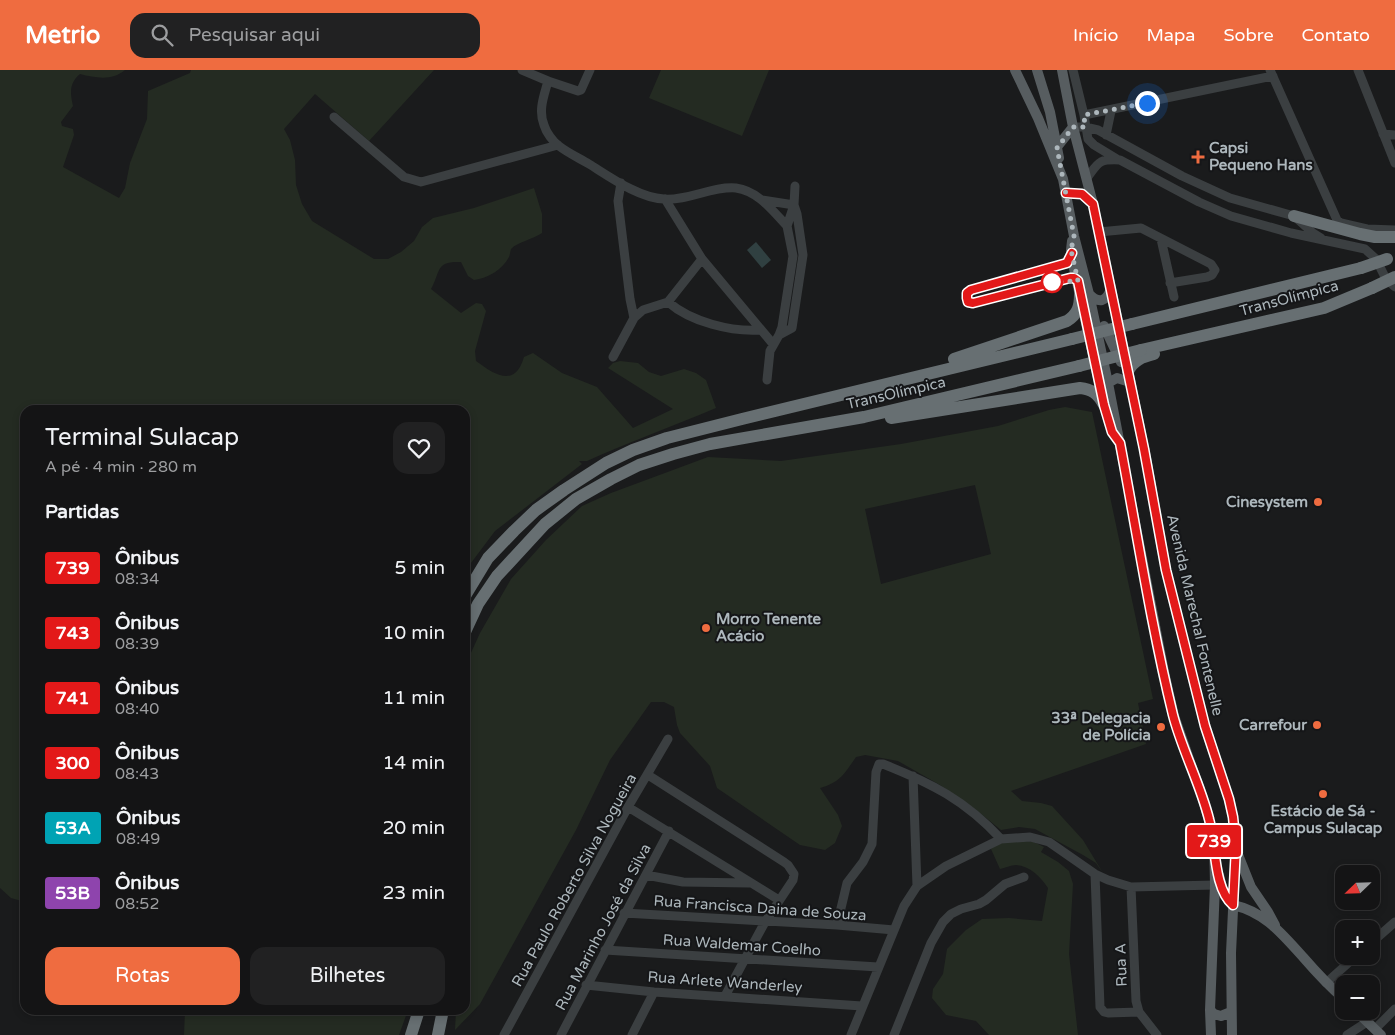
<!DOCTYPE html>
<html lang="pt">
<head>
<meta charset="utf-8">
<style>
	body { margin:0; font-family:"Varela Round",sans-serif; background:#212122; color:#f1f3f6; height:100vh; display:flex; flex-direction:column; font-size:19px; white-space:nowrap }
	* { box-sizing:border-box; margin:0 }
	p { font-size:16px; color:#9d9ea0 }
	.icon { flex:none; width:28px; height:28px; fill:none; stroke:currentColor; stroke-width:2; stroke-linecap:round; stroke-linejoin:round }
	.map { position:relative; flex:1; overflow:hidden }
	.details { position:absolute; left:20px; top:335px; width:450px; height:610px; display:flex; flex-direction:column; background:#141415; border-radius:15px; box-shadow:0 2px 8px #0003,0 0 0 1px #333334 }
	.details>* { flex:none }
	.badge { padding:0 10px; border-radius:4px; font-size:18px; line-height:32px }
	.needle { width:32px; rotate:247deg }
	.tools { position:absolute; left:1335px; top:795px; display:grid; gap:10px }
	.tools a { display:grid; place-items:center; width:45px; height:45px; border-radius:10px; background:#141415; box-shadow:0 2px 8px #0003,0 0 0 1px #333334; font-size:25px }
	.you { position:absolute; width:25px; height:25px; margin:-12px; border:4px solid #fff; border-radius:50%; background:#1a73e8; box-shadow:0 0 0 8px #1a73e833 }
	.map>.badge { position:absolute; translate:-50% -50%; box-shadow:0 0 0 2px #fff }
	h2 { padding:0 25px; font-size:19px; line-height:45px }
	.round { display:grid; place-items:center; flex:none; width:52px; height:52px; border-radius:15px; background:#212122 }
	.head { display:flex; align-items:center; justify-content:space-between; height:85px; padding:0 25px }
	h1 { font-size:24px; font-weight:600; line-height:38px }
	.action { display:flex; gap:10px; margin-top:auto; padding:10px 25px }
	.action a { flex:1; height:58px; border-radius:15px; background:#ef6c40; color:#fff; font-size:20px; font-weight:600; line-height:58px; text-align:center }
	.action a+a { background:#212122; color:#f1f3f6 }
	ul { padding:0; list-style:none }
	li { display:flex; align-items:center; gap:15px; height:65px; padding:0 25px }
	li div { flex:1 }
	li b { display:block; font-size:19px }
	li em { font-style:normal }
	li .badge { min-width:55px; font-weight:700; text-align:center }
	header { display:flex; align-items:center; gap:30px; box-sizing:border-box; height:70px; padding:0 25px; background:#ef6c40; color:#fff }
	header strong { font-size:24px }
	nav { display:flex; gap:28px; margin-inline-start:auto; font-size:18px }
	.search { width:350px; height:45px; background:#212122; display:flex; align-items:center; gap:12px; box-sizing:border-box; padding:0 18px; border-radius:15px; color:#9d9ea0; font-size:19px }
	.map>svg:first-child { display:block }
</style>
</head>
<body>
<header>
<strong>Metrio</strong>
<div class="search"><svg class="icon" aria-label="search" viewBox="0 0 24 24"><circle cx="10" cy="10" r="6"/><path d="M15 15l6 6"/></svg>Pesquisar aqui</div>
<nav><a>Início</a><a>Mapa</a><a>Sobre</a><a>Contato</a></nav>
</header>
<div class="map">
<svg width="1395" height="965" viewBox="0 0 1395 965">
	<rect width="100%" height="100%" fill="#1a1b1c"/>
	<path fill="#242b22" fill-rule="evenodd" d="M 0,0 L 125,0 C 112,11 96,8 80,4 C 69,13 70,23 73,36 L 61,52 L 62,56 L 73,59 L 74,65 L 63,97 L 119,128 L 125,118 L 130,93 L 147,49 L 148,21 L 190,3 L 191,0 L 434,0 L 369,71 L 315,24 L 284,59 L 290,70 L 295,90 L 296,115 L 302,134 L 312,151 L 374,189 L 388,189 L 401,182 L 414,171 L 422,157 L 433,148 L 474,138 L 534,118 L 542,144 L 542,163 C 534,169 517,172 511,179 C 510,182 510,185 509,187 C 502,200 488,208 474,210 L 468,206 L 461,192 C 435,191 441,201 431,219 L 461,243 L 476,233 L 482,234 L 486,241 L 475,281 L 476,291 C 495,305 515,318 524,287 L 533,283 L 562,303 L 597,317 L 633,358 L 673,339 L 608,298 L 613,293 L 620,291 L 638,293 L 649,302 L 661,306 L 684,299 L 696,303 L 706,310 L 716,338 C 673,356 629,372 587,391 L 579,391 L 582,394 L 495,461 L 465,501 L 465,340 L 25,340 L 25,832 L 11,828 L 0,818 Z
		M 661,0 L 769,0 L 742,66 L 649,28 Z
		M 1065,337 L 1092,342 L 1153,629 L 1138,633 L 1146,674 L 1011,721 L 1022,731 L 1041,733 L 1052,736 L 1083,770 L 1103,803 L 1096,793 L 1083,785 L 1035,759 L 1019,757 L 1001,760 L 975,739 L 940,715 L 898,691 L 865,685 L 856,687 C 844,704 841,712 820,718 L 838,745 L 842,756 L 835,773 L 825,780 L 800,775 L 717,718 L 710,696 L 680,663 L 677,655 L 674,637 L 664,632 L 651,632 L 610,690 L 576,760 L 480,934 L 455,960 L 456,940 L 465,940 L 465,596 L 480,563 L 511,509 L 546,470 L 582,436 L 611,423 L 708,387 L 781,391 L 901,374 L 998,356 L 1049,340 ZM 975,415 L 991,484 L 881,514 L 865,439 Z
		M 1016,770 L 1034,772 L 1044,777 L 1041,782 L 1058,792 L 1069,801 L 1073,814 L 1069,884 L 1078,965 L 989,965 L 976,951 L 946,945 L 932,928 L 933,919 L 943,904 L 947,879 L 966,860 L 982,849 L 1009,848 L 1042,851 L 1048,818 C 1041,807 1030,796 1016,795 C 1011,795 1005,798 1000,799 L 991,779 L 998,774 Z
		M 185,940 L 408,940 L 399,965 L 184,965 Z"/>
	<path fill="#304041" d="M 756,172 L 771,190 L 762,198 L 747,180 Z"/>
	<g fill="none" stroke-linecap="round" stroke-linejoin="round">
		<path stroke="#3b3f41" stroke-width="9" d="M 522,0 L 548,11 C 544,26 538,40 544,55 C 546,62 553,72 559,76 C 568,83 579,88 589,94 C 610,107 639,128 664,129 C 688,131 712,116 736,118 C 758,121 772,140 787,156
			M 1073,0 L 1084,45 L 1088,69 L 1094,75 L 1117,89
			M 1270,0 L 1337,150 L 1341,153 L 1367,159 L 1395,160
			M 1358,0 L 1395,93
			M 548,11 L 578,21 L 581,20 L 590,0
			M 1084,45 L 1273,6
			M 334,47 L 404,107 L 421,112 L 558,75
			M 1073,57 L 1085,57 L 1098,60 L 1182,106 L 1230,128 L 1294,146 L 1313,163 L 1321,168
			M 1383,64 L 1395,65
			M 1106,65 L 1111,41
			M 1087,108 C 1099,92 1098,89 1120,90 L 1199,132 L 1231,146 L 1291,163 L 1365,179 L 1376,189 L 1386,209 L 1395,217
			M 621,113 L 618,131 L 630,229 L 634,248
			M 665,129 L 702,189 L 773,274
			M 762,130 L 794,135
			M 1099,162 L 1141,158 L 1211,194 L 1215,200 L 1212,205 L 1207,207 L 1170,213
			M 1161,169 L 1174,227
			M 668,232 C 691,252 731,262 761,260
			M 779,265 L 792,258 L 803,185 L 797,144 L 794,135
			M 613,287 L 634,248 L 643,240 L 668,232 L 702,189
			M 767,310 L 770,281 L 779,265 L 782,257 L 793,186 L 787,156 L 794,135 L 795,116
			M 648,705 L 784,792 L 788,795 L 794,804 L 793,810 L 765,852 L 725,926
			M 913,706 L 917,816
			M 628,737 L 779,830
			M 1095,804 L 1100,937 L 1104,942 L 1108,943 L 1139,942
			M 646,805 L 683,812 L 749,813
			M 1131,817 L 1136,931 L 1139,942 L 1157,965
			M 624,843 L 837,855 L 894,860
			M 837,855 L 847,813 L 863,792 L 872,774 L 876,702 L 879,694 L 883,694 C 931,713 965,730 1001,769
			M 1371,873 L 1395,852
			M 605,880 L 878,897
			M 1326,913 L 1356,886
			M 586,915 L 654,922 L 862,936
			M 1375,959 L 1395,939
			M 504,965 L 628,737 L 668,669
			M 561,965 L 669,761
			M 632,965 L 654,922
			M 851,965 L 904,836 L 917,816 L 946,796 L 1001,769 L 1030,767 L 1049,772 L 1095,804 L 1108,810 L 1131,817 L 1215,815
			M 894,965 L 931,873 L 943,852 L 951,844 L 961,839 L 979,834 L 986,830 L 1005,814 L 1024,807
			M 1347,965 L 1367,952"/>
		<path stroke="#575d60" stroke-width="10" d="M 1015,0 L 1038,48 L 1063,109 L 1074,166 L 1089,224 L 1108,313 L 1164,602 L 1174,646 L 1202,726 L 1214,768 L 1215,815 L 1210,940 L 1211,965
			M 1037,0 L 1050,42 L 1059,88
			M 1062,0 L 1073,57 L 1093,134 L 1122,271 L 1146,388 L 1166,500 L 1205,656 L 1229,729 L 1233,747 L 1236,776 L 1231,883 L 1232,965
			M 1057,77 L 1073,57
			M 1066,123 L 1082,124 L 1093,134
			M 1072,171 L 1071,180 L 1073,194 L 1104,335 L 1110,355
			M 1089,224 C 1099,234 1106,232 1111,219
			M 1104,256 L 1121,292
			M 1108,313 L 1117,308 L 1130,312
			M 1237,782 L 1251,817 L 1268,842 L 1275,855
			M 1219,805 C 1221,816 1224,827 1233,835
			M 1233,835 C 1265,842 1282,864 1303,887 C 1316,902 1329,916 1344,929
			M 1210,940 L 1214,944 L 1221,946 L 1231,942
			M 1356,941 L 1381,965"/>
		<path stroke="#676f72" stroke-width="12" d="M 1294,146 L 1360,164 L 1375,167 L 1395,167
			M 1132,254 L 1361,198
			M 1141,280 L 1324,238 L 1372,218
			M 954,289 L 1067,251 C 1078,244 1080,236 1080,224
			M 1128,301 C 1134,290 1142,287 1154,284
			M 891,348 L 1080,318 C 1092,319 1098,324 1104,335
			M 465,526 L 488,488 L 514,461 L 536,440 L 564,420 L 606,393 L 633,380 L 667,368 L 742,349 L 1072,269
			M 465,562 L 478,534 L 497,506 L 545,454 L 576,429 L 611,409 L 639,395 L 673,384 L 710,374 L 864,347 L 1079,296
			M 411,965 L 419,940
			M 438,965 L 443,940"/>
		<path stroke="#676f72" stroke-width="12" d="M 1361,198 L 1387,189
			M 1372,218 L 1395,207
			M 1072,269 L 1132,254
			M 1079,296 L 1141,280"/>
	</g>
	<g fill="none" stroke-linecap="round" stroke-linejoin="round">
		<g stroke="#fff" stroke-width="11">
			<path id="line" d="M 1066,123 L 1082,124 L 1093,134 L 1144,379 L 1166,500 L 1205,656 L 1229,729 L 1233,747 L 1236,776 L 1233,835 C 1213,818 1216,773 1209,749 C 1200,713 1182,680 1173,645 C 1151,555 1137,463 1120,373 L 1112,362 L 1104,335 L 1078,211 L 1074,208 L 1070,208 L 973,233 L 968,232 L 967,228 L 967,223 L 971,220 L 1067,193 L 1072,183"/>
		</g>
		<use href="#line" stroke="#e31919" stroke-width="8"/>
		<path stroke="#adb7bc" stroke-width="5" stroke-dasharray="0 9" d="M 1052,212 L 1078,211 L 1071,180 L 1074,166 L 1057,78 L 1073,57 L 1085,57 L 1084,45 L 1147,33"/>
	</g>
	<g fill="#ef6c40" stroke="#151618" stroke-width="2">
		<path d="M1195.5 79.5h5v5h5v5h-5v5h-5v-5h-5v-5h5z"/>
		<circle cx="1318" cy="432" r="5"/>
		<circle cx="706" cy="558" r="5"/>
		<circle cx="1317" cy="655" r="5"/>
		<circle cx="1161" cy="657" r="5"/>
		<circle cx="1323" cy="724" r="5"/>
	</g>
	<circle fill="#fff" stroke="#e31919" stroke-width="2.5" cx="1052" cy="212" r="10"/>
	<g text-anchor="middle" stroke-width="4" stroke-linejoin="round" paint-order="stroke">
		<g font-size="15" font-weight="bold" fill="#adb7bc" stroke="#151618" text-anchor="end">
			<text x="1209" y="83" text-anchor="start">Capsi<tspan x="1209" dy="17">Pequeno Hans</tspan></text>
			<text x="1308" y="437">Cinesystem</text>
			<text x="716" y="554" text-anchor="start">Morro Tenente<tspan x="716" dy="17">Acácio</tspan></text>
			<text x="1151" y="653">33ª Delegacia<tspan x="1151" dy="17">de Polícia</tspan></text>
			<text x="1307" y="660">Carrefour</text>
			<text x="1323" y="746" text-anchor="middle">Estácio de Sá -<tspan x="1323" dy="17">Campus Sulacap</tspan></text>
		</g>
		<g font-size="15" fill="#adb7bc" stroke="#151618">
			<text transform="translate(1289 228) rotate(-15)" y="5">TransOlímpica</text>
			<text transform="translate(896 323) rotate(-13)" y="5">TransOlímpica</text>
			<text transform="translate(1195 545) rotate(77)" y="5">Avenida Marechal Fontenelle</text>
			<text transform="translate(574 810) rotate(-61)" y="5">Rua Paulo Roberto Silva Nogueira</text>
			<text transform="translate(760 838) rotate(4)" y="5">Rua Francisca Daina de Souza</text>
			<text transform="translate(603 857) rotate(-62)" y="5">Rua Marinho José da Silva</text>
			<text transform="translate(742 875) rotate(4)" y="5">Rua Waldemar Coelho</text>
			<text transform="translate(1121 895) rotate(-92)" y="5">Rua A</text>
			<text transform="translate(725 912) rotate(4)" y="5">Rua Arlete Wanderley</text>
		</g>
	</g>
</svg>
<div class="tools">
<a><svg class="needle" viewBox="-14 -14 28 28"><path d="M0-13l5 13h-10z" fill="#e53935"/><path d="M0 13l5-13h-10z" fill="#9d9ea0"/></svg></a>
<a>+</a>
<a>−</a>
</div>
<div class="you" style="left:1147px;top:33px"></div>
<b class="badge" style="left:1214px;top:771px;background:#e31919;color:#fff">739</b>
<section class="details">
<div class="head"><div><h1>Terminal Sulacap</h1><p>A pé · 4 min · 280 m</p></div><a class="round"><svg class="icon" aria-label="heart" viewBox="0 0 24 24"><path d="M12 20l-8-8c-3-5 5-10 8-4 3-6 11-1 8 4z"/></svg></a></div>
<h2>Partidas</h2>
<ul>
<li><span class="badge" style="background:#e31919;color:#fff">739</span><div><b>Ônibus</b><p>08:34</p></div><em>5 min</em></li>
<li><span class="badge" style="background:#e31919;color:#fff">743</span><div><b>Ônibus</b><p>08:39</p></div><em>10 min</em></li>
<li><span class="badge" style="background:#e31919;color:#fff">741</span><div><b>Ônibus</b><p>08:40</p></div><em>11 min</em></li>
<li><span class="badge" style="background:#e31919;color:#fff">300</span><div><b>Ônibus</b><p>08:43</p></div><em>14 min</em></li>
<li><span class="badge" style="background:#00a3b4;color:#fff">53A</span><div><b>Ônibus</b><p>08:49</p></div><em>20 min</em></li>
<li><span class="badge" style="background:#8e44ad;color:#fff">53B</span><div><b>Ônibus</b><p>08:52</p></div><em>23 min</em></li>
</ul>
<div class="action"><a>Rotas</a><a>Bilhetes</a></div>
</section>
</div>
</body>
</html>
